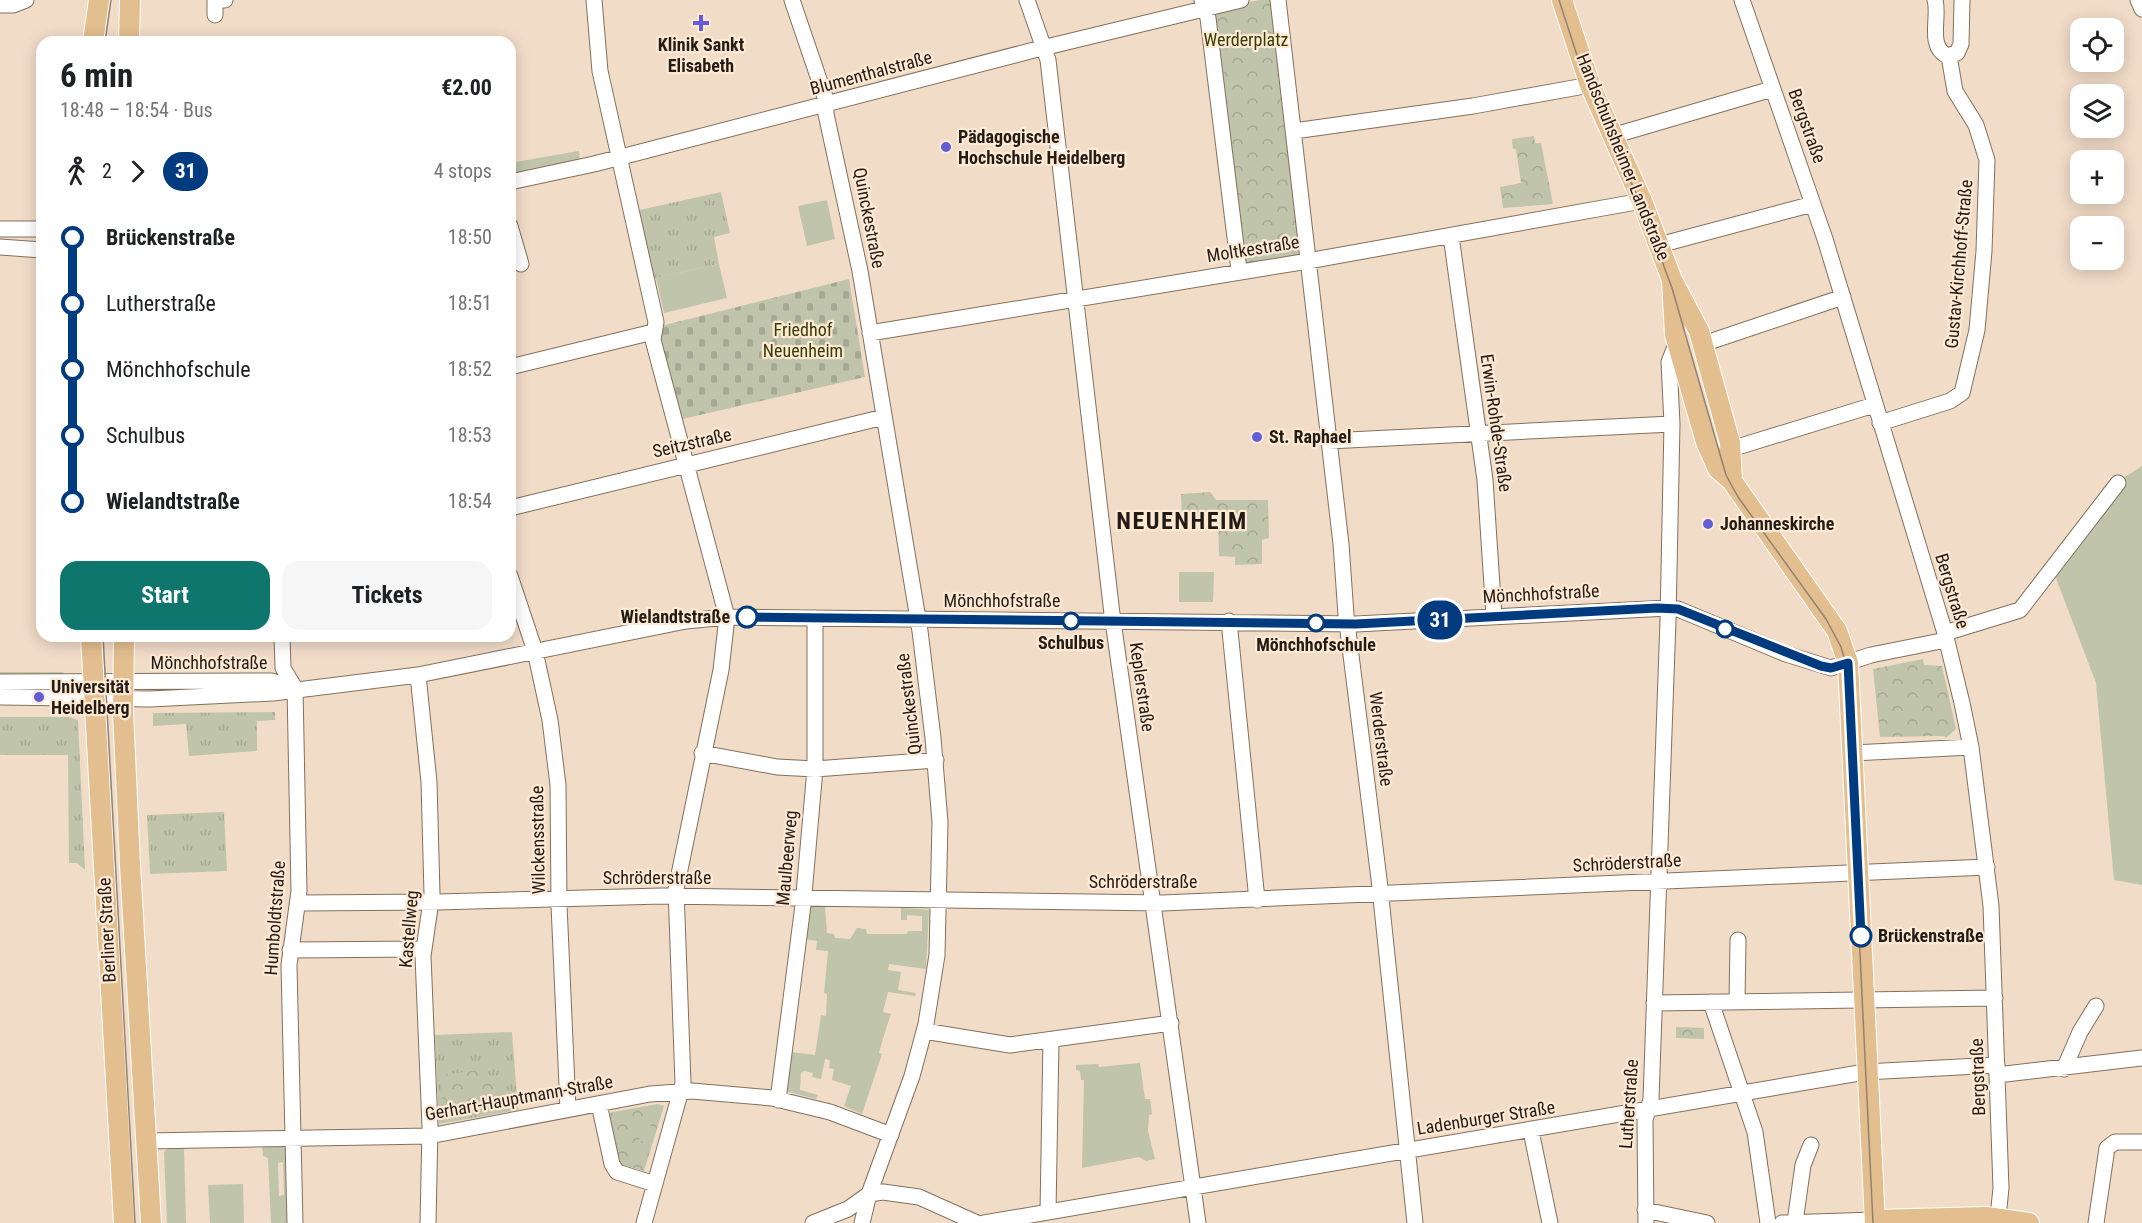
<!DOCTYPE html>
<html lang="en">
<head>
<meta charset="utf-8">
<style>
	body { margin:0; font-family:"Roboto Condensed",sans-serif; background:#f6f6f6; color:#202124; height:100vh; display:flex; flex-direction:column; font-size:22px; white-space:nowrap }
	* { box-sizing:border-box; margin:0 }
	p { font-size:20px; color:#757577 }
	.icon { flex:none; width:33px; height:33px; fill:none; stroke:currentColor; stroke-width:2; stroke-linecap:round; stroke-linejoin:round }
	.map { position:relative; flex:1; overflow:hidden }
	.panel { position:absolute; left:36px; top:36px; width:480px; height:606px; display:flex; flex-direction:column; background:#fff; border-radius:18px; box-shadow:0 3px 15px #0003 }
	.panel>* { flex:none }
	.badge { padding:0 12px; border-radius:20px; font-size:21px; line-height:39px }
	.fabs { position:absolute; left:2070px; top:18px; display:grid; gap:12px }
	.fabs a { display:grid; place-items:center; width:54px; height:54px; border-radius:12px; background:#fff; box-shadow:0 3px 15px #0003; font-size:30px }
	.map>.badge { position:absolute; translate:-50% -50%; box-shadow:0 0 0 3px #fff }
	.legs { display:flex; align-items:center; gap:9px; height:66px; padding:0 24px; font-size:20px }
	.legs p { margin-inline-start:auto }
	.head { display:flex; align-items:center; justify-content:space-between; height:102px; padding:0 24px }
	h1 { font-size:33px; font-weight:700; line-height:45px }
	.action { display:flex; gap:12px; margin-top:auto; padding:12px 24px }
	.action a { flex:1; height:69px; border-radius:18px; background:#0f766e; color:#fff; font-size:24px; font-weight:700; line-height:69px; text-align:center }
	.action a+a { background:#f6f6f6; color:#202124 }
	ul { padding:0 24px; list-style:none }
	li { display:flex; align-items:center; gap:21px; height:66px; font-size:22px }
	li i { display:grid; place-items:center; width:9px; height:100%; margin:0 8px; background:currentColor }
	li i::after { content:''; width:15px; height:15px; margin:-8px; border:4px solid; border-radius:50%; background:#fff }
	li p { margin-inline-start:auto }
	li:first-child i { background:linear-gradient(#0000 50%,currentColor 0) }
	li:last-child i { background:linear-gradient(currentColor 50%,#0000 0) }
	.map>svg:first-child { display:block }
</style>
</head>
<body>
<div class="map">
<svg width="2142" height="1223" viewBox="0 0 2142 1223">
	<defs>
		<pattern id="grass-tufts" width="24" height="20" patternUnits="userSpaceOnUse" patternTransform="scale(1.5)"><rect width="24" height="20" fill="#c0c4ab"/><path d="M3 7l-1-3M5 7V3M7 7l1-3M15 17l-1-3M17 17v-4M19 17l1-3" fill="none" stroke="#a5a892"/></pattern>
		<pattern id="cemetery-stones" width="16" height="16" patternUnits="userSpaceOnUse" patternTransform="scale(1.5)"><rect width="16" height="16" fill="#c0c4ab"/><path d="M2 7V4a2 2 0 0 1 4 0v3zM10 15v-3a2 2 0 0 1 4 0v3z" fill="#a5a892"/></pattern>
		<pattern id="park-crowns" width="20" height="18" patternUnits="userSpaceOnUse" patternTransform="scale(1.5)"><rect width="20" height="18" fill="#c0c4ab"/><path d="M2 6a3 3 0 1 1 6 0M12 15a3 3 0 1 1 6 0" fill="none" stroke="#a5a892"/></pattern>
	</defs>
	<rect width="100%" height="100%" fill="#f1dcc8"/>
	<path fill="url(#grass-tufts)" d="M 721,192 L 730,233 L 714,237 L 719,264 L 652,279 L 635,211 Z
		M 0,672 L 62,672 L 72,677 L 0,677 Z
		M 275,712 L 275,720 L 257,721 L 257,751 L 189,756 L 186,724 L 153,726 L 153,713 Z
		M 0,717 L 69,717 L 78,720 L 85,870 L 77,863 L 69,863 L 68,755 L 0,755 Z
		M 224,812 L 227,871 L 150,874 L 147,815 Z
		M 512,1032 L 518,1110 L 439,1124 L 435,1035 Z"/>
	<path fill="url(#cemetery-stones)" d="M 849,279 L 865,377 L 678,420 L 661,346 L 661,326 Z"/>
	<path fill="url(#park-crowns)" d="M 1260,0 L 1274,0 L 1302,257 L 1243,266 L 1210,9 Z
		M 1534,136 L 1535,143 L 1541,143 L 1553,204 L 1503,208 L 1500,187 L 1521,183 L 1516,149 L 1513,149 L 1512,139 Z
		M 1210,492 L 1216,500 L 1268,500 L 1269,538 L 1262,540 L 1262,564 L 1235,565 L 1235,557 L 1219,556 L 1218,515 L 1182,516 L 1181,494 Z
		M 1923,659 L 1924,665 L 1942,666 L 1956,729 L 1946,738 L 1944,736 L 1880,737 L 1873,669 Z
		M 1676,1027 L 1704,1028 L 1704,1039 L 1676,1038 Z
		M 481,1070 L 482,1084 L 494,1083 L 498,1110 L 444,1118 L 440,1075 Z
		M 658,1104 L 664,1106 L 644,1171 L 620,1164 L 608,1115 L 612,1112 Z"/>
	<path fill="#c0c4ab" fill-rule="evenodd" d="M 579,151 L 580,163 L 510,179 L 510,163 Z
		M 827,200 L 835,239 L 807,246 L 798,206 Z
		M 719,264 L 727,298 L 664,313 L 656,278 Z
		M 2142,466 L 2142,885 L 2114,880 L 2096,683 L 2054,573 L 2114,484 Z
		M 1179,572 L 1214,572 L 1213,602 L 1179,602 Z
		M 811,906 L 825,907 L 827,933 L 834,934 L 835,938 L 850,939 L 857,928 L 866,929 L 867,934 L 907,934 L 908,931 L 922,931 L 922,916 L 907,915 L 907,920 L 901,920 L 901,908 L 929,910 L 926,969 L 889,964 L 888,970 L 901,972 L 898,990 L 916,993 L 915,996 L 888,992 L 883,1012 L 891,1014 C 890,1016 881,1045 879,1053 L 882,1054 L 862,1114 L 844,1106 L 851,1086 L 832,1080 L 834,1069 L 829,1068 L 830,1060 L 825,1059 L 821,1079 L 812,1077 L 813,1073 L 804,1071 L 801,1073 L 800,1090 L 818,1095 L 816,1099 L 785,1091 L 791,1052 L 815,1055 L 821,1015 L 826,1016 L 827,994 L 824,993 L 828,951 L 816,950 L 817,941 L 806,939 Z
		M 1140,1063 L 1145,1099 L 1150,1099 L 1152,1114 L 1149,1115 L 1148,1131 L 1155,1159 L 1146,1161 L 1139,1157 L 1082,1168 L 1084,1080 L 1081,1080 L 1080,1071 L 1076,1070 L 1076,1065 L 1098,1064 L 1099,1067 Z
		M 645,1118 L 652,1120 L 646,1143 L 639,1140 Z
		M 283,1146 L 286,1148 L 289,1223 L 271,1223 L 268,1158 L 263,1156 L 262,1147 ZM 283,1162 L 284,1195 L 279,1196 L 278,1163 Z
		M 184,1148 L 186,1223 L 167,1223 L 164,1152 L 167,1149 Z
		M 243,1184 L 244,1223 L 210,1223 L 208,1185 Z"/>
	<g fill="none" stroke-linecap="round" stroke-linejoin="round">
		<g stroke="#82705e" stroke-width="17">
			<path id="minor" d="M 594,0 L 600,71 L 656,322 L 653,340 L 727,617 L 721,670 L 676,889 L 683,1083 L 644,1223
				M 792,0 L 825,97 L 826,114 L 860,271 L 920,631 L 933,738 L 940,822 L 937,955 L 926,1024 L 912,1076 L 869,1194 L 862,1223
				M 1027,0 L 1048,60 L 1112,614 L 1198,1223
				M 1202,0 L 1208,18 L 1239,270
				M 1278,0 L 1341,544 L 1346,615 L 1379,879 L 1415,1223
				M 1742,0 L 1825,239 L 1945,633 L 1962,703 L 1971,747 L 1991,906 L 2001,1188 L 1998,1217
				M 1935,0 C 1940,17 1927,46 1947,56 L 1957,53 L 1961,44 L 1962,0
				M 2138,0 L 2142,9
				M 0,5 L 13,5 L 26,0
				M 215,15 L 215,0 L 225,0
				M 1294,131 L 1473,106 L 1590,85
				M 1612,136 L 1772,89
				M 510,182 L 594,164 L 1034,50 L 1241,0
				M 510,226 L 521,264
				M 0,229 L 42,229
				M 1451,236 L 1485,480 L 1494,616
				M 1659,245 L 1813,204
				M 0,247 L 42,250
				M 870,333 L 1308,261 L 1642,201
				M 1703,344 L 1843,297
				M 510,367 L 653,332
				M 1880,423 L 1950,401 L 1962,393 L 1977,330 L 1984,251 L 1987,160 L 1976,125 L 1955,91 L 1949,56
				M 1328,441 L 1672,424
				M 1731,449 L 1874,405
				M 510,508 L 884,417
				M 510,576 L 535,651 L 550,720 L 558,785 L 559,905 L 568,1109
				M 1229,621 L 1257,900
				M 1945,633 L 2020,610 L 2118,483
				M 282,636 L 283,668 L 295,688
				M 418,675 L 429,782 L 432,894 L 423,956 L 430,1127 L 428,1223
				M 0,682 L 272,681 L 293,688
				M 295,688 L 299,891 L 289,965 L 295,1223
				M 0,697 L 150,699 L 273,693 L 418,675 L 686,621 L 727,617 L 1356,624 L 1668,608 L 1678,609 L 1786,654 L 1831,668 L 1871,655 L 1946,640
				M 702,753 L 777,767 L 815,769 L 936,760
				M 1853,753 L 1971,747
				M 298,903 L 438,902 L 662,896 L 1163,903 L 1987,867
				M 290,950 L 424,949
				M 1737,1001 L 1738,940
				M 1711,1002 L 1755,1132 L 1768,1223
				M 1654,1003 L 1995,998
				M 924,1031 L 1010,1045 L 1171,1023
				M 2064,1069 L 2080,1032 L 2096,1006
				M 1997,1075 L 2142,1058
				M 778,1100 L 803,905 L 815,769 L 815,618
				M 599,1104 L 612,1164 L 617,1172 L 655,1184
				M 1531,1131 L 1550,1223
				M 148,1141 L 429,1136 L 650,1094 L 692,1091 L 772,1098 L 830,1112 L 891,1135
				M 1645,1210 L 1707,1223
				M 1048,1212 L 1051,1040
				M 1795,1222 L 1803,1165 L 1811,1145
				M 813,1223 L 848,1209 L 869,1194 L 883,1192 L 919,1197 L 977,1223
				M 984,1223 L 1865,1072 L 1997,1065
				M 1646,1223 L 1645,1120 L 1651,1099 L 1668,620 L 1672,424 L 1669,362 L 1677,342
				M 1782,1223 L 1875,1220
				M 2096,1223 L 2107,1148 L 2115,1142 L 2142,1142"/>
		</g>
		<g stroke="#fff" stroke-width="22">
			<path id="major" d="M 1562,0 L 1590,85 L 1642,201 L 1672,280 L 1699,331 L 1730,443 L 1732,481
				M 93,42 L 99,0
				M 129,42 L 130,0
				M 1672,280 L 1675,335 L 1706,442 L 1718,469 L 1732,481 L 1837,631 L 1848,663 L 1875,1223
				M 91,636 L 124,1223
				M 124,636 L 123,711 L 130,865 L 151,1223
				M 1875,1220 L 1986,1217 L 2029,1223"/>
		</g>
		<use href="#minor" stroke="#fff" stroke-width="15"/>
		<use href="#major" stroke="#e3be8e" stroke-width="20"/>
		<path stroke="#918274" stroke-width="1.5" d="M 1559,0 L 1587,86 L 1640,202 L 1672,288 L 1726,475 L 1738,497 L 1826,619 L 1841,647 L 1846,664 L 1873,1223
			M 105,42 L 111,0
			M 103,636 L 135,1223"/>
	</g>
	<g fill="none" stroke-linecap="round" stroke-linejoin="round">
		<g stroke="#fff" stroke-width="14">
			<path id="line-1" d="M 747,617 L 1356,624 L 1657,608 L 1678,609 L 1821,666 L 1831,668 L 1848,663 L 1861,936"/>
		</g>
		<use href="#line-1" stroke="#003b80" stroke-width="9"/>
	</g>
	<g fill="#625ed7" stroke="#fee9d5" stroke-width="2">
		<path d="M698 14h6v6h6v6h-6v6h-6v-6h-6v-6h6z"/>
		<circle cx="946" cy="147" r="6"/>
		<circle cx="1257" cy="437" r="6"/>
		<circle cx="1708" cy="524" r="6"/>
		<circle cx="39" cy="697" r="6"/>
	</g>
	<g fill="#fff" stroke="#003b80" stroke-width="3">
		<circle cx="747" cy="617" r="10"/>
		<circle cx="1071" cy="621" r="8"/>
		<circle cx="1316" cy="623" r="8"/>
		<circle cx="1725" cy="629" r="8"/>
		<circle cx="1861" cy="936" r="10"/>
	</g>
	<g text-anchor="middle" stroke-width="4.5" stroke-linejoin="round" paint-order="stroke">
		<g font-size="18" fill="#373c00" stroke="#fee9d5">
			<text x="1246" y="46">Werderplatz</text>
			<text x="803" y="336">Friedhof<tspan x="803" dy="21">Neuenheim</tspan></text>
		</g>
		<g font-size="18" font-weight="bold" fill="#231c15" stroke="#fee9d5" text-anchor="start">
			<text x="701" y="51" text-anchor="middle">Klinik Sankt<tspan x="701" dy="21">Elisabeth</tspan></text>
			<text x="958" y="143">Pädagogische<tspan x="958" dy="21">Hochschule Heidelberg</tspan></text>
			<text x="1269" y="443">St. Raphael</text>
			<text x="1720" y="530">Johanneskirche</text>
			<text x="51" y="693">Universität<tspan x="51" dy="21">Heidelberg</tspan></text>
		</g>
		<g font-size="18" fill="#231c15" stroke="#fee9d5">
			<text transform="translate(871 73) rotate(-15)" y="6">Blumenthalstraße</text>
			<text transform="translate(1807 126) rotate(70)" y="6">Bergstraße</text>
			<text transform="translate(1623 157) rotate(68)" y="6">Handschuhsheimer Landstraße</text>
			<text transform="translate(869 218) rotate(79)" y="6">Quinckestraße</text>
			<text transform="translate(1253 249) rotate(-9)" y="6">Moltkestraße</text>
			<text transform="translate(1959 264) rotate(-85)" y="6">Gustav-Kirchhoff-Straße</text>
			<text transform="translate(1496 423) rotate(82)" y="6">Erwin-Rohde-Straße</text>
			<text transform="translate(692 443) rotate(-13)" y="6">Seitzstraße</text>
			<text transform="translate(1952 591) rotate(73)" y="6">Bergstraße</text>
			<text transform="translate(1541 594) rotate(-3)" y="6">Mönchhofstraße</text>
			<text x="1002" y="607">Mönchhofstraße</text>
			<text x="209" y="669">Mönchhofstraße</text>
			<text transform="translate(1142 687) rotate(82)" y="6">Keplerstraße</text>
			<text transform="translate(909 704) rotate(-97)" y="6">Quinckestraße</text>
			<text transform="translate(1381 739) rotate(83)" y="6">Werderstraße</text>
			<text transform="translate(538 840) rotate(-91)" y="6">Wilckensstraße</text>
			<text transform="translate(787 858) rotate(-85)" y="6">Maulbeerweg</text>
			<text transform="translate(1627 863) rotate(-3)" y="6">Schröderstraße</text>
			<text x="657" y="884">Schröderstraße</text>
			<text x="1143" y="888">Schröderstraße</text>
			<text transform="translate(275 918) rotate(-86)" y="6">Humboldtstraße</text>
			<text transform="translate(409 929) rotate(-85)" y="6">Kastellweg</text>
			<text transform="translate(107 930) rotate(-93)" y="6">Berliner Straße</text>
			<text transform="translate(1978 1077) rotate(-92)" y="6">Bergstraße</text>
			<text transform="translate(519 1098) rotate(-10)" y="6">Gerhart-Hauptmann-Straße</text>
			<text transform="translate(1629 1104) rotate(-86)" y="6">Lutherstraße</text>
			<text transform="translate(1486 1118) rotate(-9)" y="6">Ladenburger Straße</text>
		</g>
		<g font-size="18" font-weight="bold" fill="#231c15" stroke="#fee9d5">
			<text x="730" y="623" text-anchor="end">Wielandtstraße</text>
			<text x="1071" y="649">Schulbus</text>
			<text x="1316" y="651">Mönchhofschule</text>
			<text x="1878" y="942" text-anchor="start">Brückenstraße</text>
		</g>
		<g font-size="24" font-weight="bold" letter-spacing="1.5" fill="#231c15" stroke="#fee9d5">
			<text x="1182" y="529">NEUENHEIM</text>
		</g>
	</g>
</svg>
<div class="fabs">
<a><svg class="icon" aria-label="locate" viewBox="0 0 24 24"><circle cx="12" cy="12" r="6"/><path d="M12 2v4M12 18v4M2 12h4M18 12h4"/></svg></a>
<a><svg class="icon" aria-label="layers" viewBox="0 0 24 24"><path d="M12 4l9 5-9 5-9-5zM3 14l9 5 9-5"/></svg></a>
<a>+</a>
<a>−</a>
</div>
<b class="badge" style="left:1440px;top:620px;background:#003b80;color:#fff">31</b>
<section class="panel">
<div class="head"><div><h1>6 min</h1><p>18:48 – 18:54 · Bus</p></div><b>€2.00</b></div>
<div class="legs"><svg class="icon" aria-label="walk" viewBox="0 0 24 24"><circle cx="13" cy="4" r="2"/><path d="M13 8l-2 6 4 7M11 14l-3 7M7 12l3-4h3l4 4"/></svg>2<svg class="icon" aria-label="forward" viewBox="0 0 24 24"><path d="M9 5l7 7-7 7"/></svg><b class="badge" style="background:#003b80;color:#fff">31</b><p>4 stops</p></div>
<ul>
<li><i style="color:#003b80"></i><b>Brückenstraße</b><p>18:50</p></li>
<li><i style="color:#003b80"></i><span>Lutherstraße</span><p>18:51</p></li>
<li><i style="color:#003b80"></i><span>Mönchhofschule</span><p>18:52</p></li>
<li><i style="color:#003b80"></i><span>Schulbus</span><p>18:53</p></li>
<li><i style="color:#003b80"></i><b>Wielandtstraße</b><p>18:54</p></li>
</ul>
<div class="action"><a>Start</a><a>Tickets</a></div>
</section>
</div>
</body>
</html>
